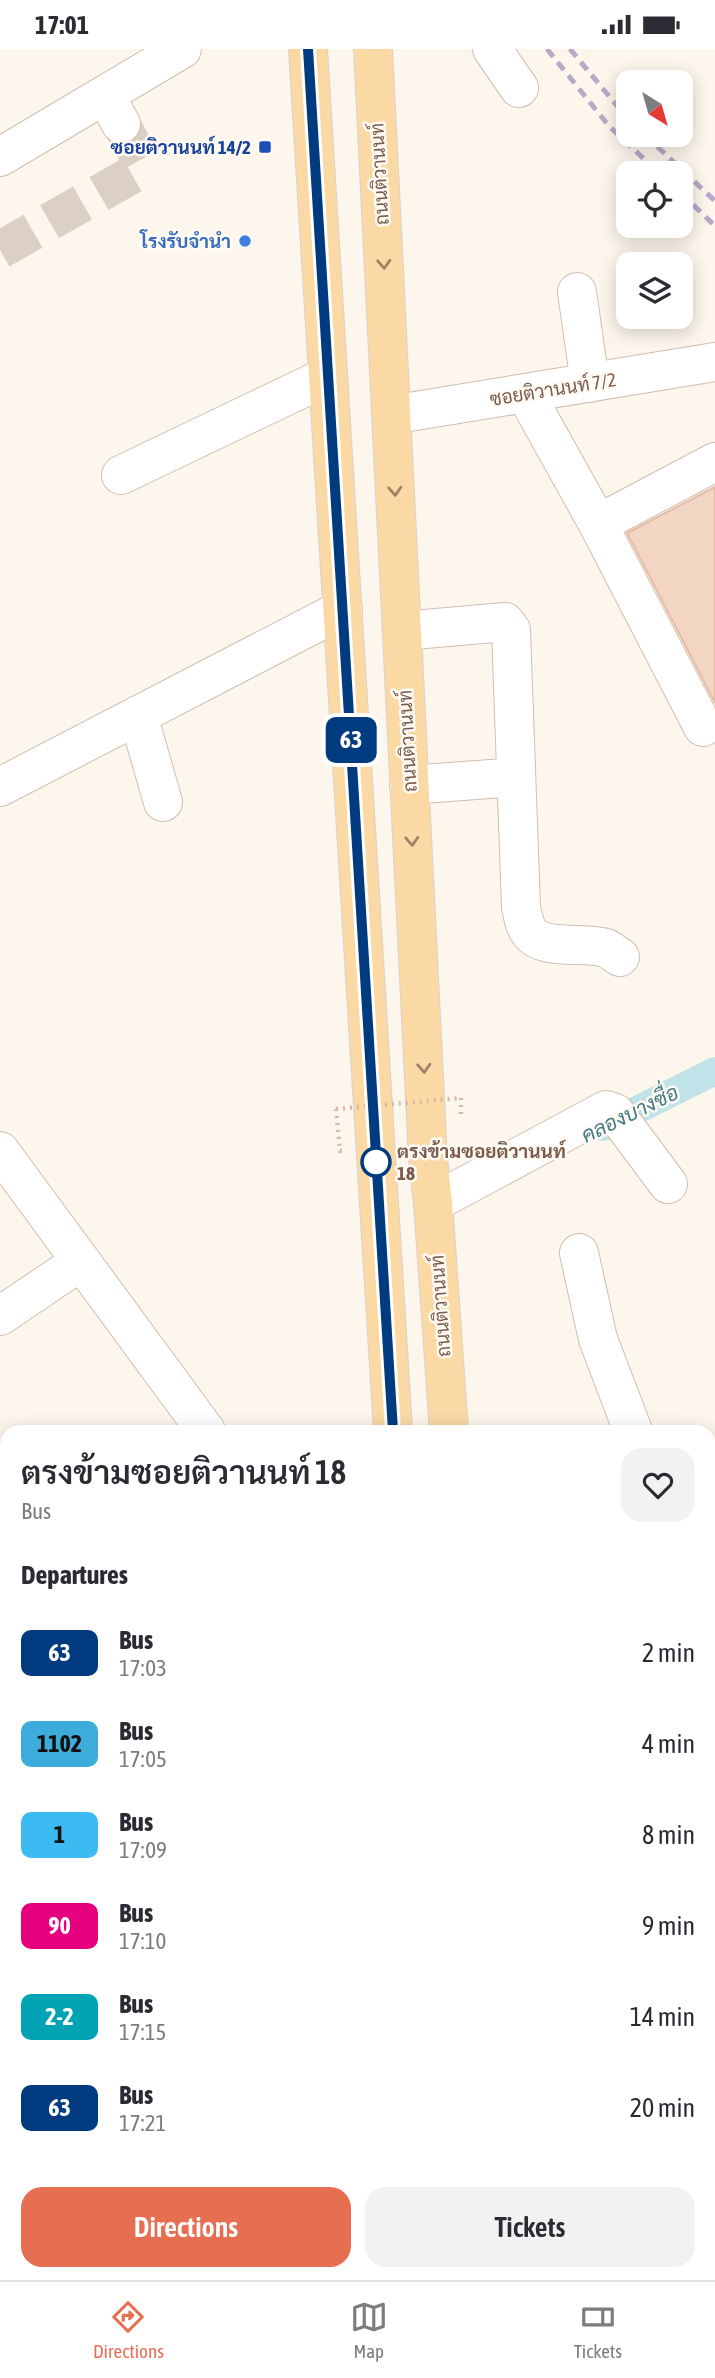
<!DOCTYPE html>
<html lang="en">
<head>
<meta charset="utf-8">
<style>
	body { margin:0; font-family:"Asap Condensed",Sarabun,sans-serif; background:#f2f2f3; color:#2b2b33; height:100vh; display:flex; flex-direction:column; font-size:26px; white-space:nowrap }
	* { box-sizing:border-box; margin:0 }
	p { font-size:23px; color:#7c7c81 }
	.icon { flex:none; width:38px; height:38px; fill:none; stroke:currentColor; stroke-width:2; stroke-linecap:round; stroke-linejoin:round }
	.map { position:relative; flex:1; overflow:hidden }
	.sheet { position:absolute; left:0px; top:1376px; width:716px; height:856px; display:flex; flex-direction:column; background:#fff; border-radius:21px 21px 0 0; box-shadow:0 4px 18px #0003 }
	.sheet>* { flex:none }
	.badge { padding:0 14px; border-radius:10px; font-size:24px; line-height:46px }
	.needle { width:46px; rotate:143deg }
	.controls { position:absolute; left:616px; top:21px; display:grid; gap:14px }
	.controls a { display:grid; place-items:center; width:77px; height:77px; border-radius:14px; background:#fff; box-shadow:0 4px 18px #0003; font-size:35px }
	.map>.badge { position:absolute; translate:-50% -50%; box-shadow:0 0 0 4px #fff }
	h2 { padding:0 21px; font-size:26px; line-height:63px }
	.round { display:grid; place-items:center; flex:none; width:74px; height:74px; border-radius:21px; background:#f2f2f3 }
	.headline { display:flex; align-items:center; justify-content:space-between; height:119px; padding:0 21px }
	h1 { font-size:33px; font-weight:600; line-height:52px }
	.primary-button { display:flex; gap:14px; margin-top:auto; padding:14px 21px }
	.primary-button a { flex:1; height:80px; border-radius:21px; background:#e76f51; color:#fff; font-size:28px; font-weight:600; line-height:80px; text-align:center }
	.primary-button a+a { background:#f2f2f3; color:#2b2b33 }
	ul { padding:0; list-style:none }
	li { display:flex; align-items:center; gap:21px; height:91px; padding:0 21px }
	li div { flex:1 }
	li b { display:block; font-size:26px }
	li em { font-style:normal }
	li .badge { min-width:77px; font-weight:700; text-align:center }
	.status { display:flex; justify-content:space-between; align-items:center; height:49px; padding:0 35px; background:#fff; direction:ltr }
	.status svg { height:19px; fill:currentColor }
	.tabs { display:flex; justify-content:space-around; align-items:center; height:98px; border-top:2px solid #e1e1e2; background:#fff; font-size:19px; color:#7c7c81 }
	.tabs a { display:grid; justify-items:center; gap:4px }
	.tabs .on { color:#e76f51 }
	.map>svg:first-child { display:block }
</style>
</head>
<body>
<div class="status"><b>17:01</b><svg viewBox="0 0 49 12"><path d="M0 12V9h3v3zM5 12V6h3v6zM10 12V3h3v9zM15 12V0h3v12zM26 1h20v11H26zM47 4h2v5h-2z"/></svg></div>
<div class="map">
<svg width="715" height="2231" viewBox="0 0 715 2231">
	<rect width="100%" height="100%" fill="#fdf6ec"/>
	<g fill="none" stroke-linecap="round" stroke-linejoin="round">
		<path stroke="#bfe3e8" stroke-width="28" d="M 603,1078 L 715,1022"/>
	</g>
	<path fill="#f3d5c3" stroke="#e6bba3" stroke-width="2" d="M 715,438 L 715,654 L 627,484 Z"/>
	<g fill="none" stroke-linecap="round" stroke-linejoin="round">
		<path stroke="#dcd0c4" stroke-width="38" stroke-dasharray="38 19" stroke-linecap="butt" d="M 0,201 L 135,124 L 142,113 L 121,75"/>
		<g stroke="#d1beb0" stroke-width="40">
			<path id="minor" d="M 492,0 L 519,39
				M 105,46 L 121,75
				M 0,108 L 182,0
				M 577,243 L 590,334
				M 525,344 L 598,475 L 703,678
				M 391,366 L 715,313
				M 121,426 L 328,327
				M 598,475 L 715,413
				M 402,582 L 505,573 L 511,581 L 521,858 C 523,867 524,877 530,884 C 544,902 585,892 606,899 C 610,901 615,905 620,908
				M 138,666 L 163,753
				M 409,736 L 516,728
				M 0,738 L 343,560
				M 0,1102 L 206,1382
				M 433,1154 L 606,1061 L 615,1064 L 668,1135
				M 579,1204 L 598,1290 L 633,1382
				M 0,1267 L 80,1213
				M 709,1512 L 715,1510
				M 709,1649 L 715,1647
				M 0,1651 L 7,1646
				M 58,2224 L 60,2231"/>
		</g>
		<g stroke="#dad1cd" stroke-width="40">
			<path id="major" d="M 308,0 L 393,1382
				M 373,0 L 428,1110 L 433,1154 L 449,1382
				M 709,1969 L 715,1966
				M 709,2047 L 715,2043
				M 709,2106 L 715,2103
				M 573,2224 L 577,2231
				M 668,2224 L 674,2231
				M 264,2231 L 275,2224
				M 361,2231 L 375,2224
				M 417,2231 L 429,2224
				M 484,2231 L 496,2224
				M 714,2231 L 713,2215 L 715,2200"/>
		</g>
		<path stroke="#d9b8a5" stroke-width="4.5" stroke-dasharray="2 5" stroke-linecap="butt" d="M 461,1049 L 461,1066
			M 336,1060 L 340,1102 L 343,1102"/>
		<use href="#minor" stroke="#fff" stroke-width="38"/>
		<use href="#major" stroke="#fbd9a5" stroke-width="38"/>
		<path stroke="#b9a8c9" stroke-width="5" stroke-dasharray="10 7" stroke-linecap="butt" d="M 547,0 L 609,77 L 659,124
			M 570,0 L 628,70
			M 645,86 L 715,152
			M 681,144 L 715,177"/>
		<path stroke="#d9b8a5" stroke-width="4.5" stroke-dasharray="2 5" stroke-linecap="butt" d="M 336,1060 L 461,1049"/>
	</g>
	<defs><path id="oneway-chevron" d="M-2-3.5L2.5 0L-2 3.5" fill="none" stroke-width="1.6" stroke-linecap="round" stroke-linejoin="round" transform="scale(1.75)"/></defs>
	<g stroke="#a18267">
		<use href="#oneway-chevron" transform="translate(384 215) rotate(87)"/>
		<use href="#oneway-chevron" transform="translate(395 442) rotate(87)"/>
		<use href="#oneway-chevron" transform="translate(412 792) rotate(87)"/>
		<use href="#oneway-chevron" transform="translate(424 1019) rotate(87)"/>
	</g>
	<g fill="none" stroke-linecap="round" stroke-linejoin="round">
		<g stroke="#fff" stroke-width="16">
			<path id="line" d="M 308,0 L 393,1382"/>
		</g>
		<use href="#line" stroke="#003b80" stroke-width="10"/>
	</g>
	<rect fill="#1a4fb4" stroke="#fffaf3" stroke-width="2.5" x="258" y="91" width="14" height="14" rx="3.5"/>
	<circle fill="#3f7fe0" stroke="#fffaf3" stroke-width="2.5" cx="245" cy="192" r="7"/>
	<circle fill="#fff" stroke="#003b80" stroke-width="3.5" cx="376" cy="1113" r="14"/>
	<g text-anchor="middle" stroke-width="5" stroke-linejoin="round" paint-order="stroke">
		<g font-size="19" font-weight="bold" fill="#164399" stroke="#fffaf3" text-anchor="end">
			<text x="251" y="105">ซอยติวานนท์ 14/2</text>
		</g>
		<g font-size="19" fill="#7a5c4d" stroke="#fffaf3">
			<text transform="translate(379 125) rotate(-93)" y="7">ถนนติวานนท์</text>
			<text transform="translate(553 340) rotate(-9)" y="7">ซอยติวานนท์ 7/2</text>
			<text transform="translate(407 692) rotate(-93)" y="7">ถนนติวานนท์</text>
			<text transform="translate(440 1257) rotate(-94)" y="7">ถนนติวานนท์</text>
		</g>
		<g font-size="19" font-weight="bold" fill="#366cbe" stroke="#fffaf3" text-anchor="end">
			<text x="231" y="199">โรงรับจำนำ</text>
		</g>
		<g font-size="19" font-weight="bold" fill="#7a5c4d" stroke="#fffaf3" text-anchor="start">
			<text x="397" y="1109">ตรงข้ามซอยติวานนท์<tspan x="397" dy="22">18</tspan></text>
		</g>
		<g font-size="21" font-style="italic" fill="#437c86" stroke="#fffaf3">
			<text transform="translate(630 1065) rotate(-26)" y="7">คลองบางซื่อ</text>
		</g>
	</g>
</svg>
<div class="controls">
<a><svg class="needle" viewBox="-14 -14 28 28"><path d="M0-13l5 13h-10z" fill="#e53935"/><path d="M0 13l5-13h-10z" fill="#7c7c81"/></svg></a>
<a><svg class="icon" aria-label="locate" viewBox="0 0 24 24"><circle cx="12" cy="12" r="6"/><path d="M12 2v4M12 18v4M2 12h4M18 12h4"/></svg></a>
<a><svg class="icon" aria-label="layers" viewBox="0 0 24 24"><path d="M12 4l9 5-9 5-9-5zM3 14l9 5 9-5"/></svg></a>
</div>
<b class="badge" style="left:351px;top:691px;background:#003b80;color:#fff">63</b>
<section class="sheet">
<div class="headline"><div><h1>ตรงข้ามซอยติวานนท์ 18</h1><p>Bus</p></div><a class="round"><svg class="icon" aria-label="heart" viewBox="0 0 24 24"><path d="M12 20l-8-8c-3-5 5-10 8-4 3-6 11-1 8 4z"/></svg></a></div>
<h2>Departures</h2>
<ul>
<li><span class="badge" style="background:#003b80;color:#fff">63</span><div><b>Bus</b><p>17:03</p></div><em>2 min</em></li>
<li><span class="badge" style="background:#3dacda;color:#111">1102</span><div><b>Bus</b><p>17:05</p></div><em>4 min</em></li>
<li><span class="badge" style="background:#3cbbf2;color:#111">1</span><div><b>Bus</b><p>17:09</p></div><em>8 min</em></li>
<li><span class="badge" style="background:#e6007e;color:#fff">90</span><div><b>Bus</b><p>17:10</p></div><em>9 min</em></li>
<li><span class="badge" style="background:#00a3b4;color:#fff">2-2</span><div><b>Bus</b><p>17:15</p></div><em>14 min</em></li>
<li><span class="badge" style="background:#003b80;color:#fff">63</span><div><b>Bus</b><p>17:21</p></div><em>20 min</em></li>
</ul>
<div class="primary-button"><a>Directions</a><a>Tickets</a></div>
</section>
</div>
<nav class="tabs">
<a class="on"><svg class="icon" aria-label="directions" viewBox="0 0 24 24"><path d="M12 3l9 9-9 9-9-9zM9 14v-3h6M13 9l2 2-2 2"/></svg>Directions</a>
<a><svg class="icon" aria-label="map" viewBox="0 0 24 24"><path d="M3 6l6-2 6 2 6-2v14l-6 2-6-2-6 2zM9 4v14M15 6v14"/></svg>Map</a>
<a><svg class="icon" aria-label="tickets" viewBox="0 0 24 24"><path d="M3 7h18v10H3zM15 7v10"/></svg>Tickets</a>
</nav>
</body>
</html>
